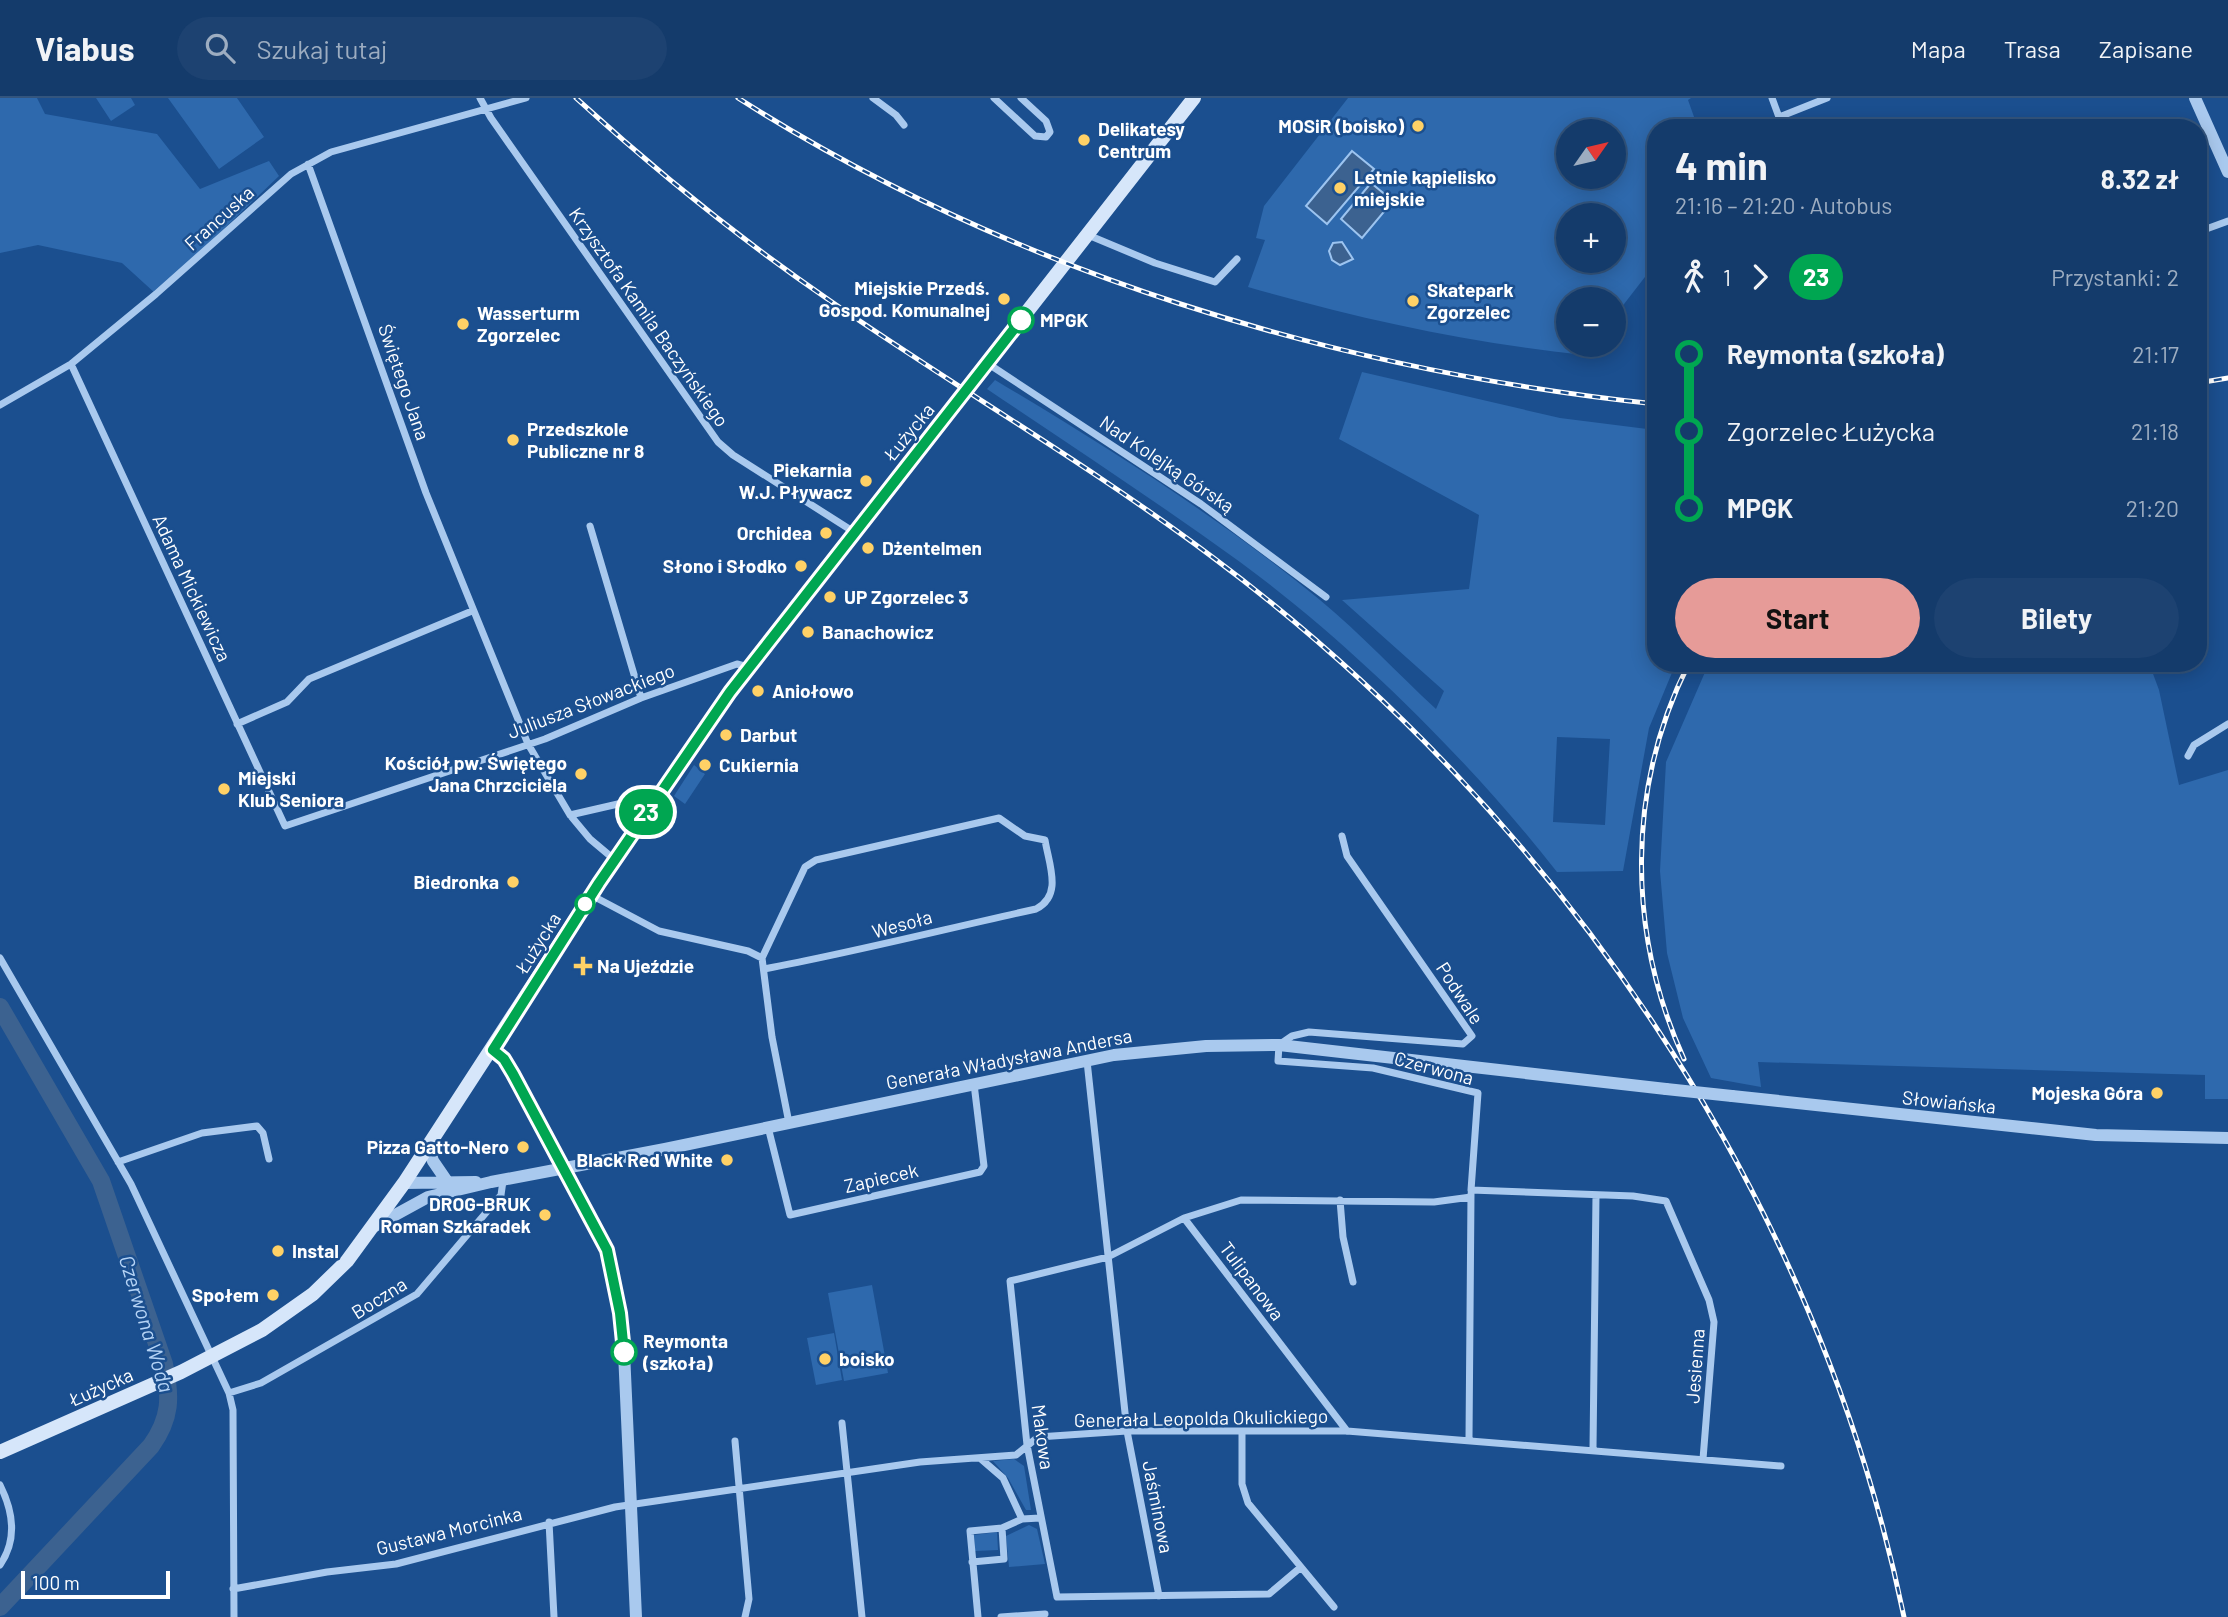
<!DOCTYPE html>
<html lang="pl">
<head>
<meta charset="utf-8">
<style>
	body { margin:0; font-family:Barlow,sans-serif; background:#1d4271; color:#f1f3f6; height:100vh; display:flex; flex-direction:column; font-size:26px; white-space:nowrap }
	* { box-sizing:border-box; margin:0 }
	p { font-size:23px; color:#9dadc1 }
	.icon { flex:none; width:38px; height:38px; fill:none; stroke:currentColor; stroke-width:2; stroke-linecap:round; stroke-linejoin:round }
	.map { position:relative; flex:1; overflow:hidden }
	.drawer { position:absolute; left:1647px; top:21px; width:560px; height:553px; display:flex; flex-direction:column; background:#143b6b; border-radius:28px; box-shadow:0 4px 18px #0003,0 0 0 2px #33557e }
	.drawer>* { flex:none }
	.badge { padding:0 14px; border-radius:23px; font-size:24px; line-height:46px }
	.needle { width:46px; rotate:56deg }
	.fabs { position:absolute; left:1556px; top:21px; display:grid; gap:14px }
	.fabs a { display:grid; place-items:center; width:70px; height:70px; border-radius:50%; background:#143b6b; box-shadow:0 4px 18px #0003,0 0 0 2px #33557e; font-size:35px }
	.scale { position:absolute; left:21px; bottom:18px; width:149px; box-sizing:border-box; padding-left:7px; border:4px solid #fff; border-top:0; font-size:19px; line-height:24px; white-space:nowrap; color:#fff; -webkit-text-stroke:5px #1b4f8f; paint-order:stroke }
	.map>.badge { position:absolute; translate:-50% -50%; box-shadow:0 0 0 4px #fff }
	.legs { display:flex; align-items:center; gap:10px; height:77px; padding:0 28px; font-size:23px }
	.legs p { margin-inline-start:auto }
	.summary { display:flex; align-items:center; justify-content:space-between; height:119px; padding:0 28px }
	h1 { font-size:38px; font-weight:700; line-height:52px }
	.action { display:flex; gap:14px; margin-top:auto; padding:14px 28px }
	.action a { flex:1; height:80px; border-radius:42px; background:#e69b98; color:#111; font-size:28px; font-weight:700; line-height:80px; text-align:center }
	.action a+a { background:#1d4271; color:#f1f3f6 }
	ul { padding:0 28px; list-style:none }
	li { display:flex; align-items:center; gap:24px; height:77px; font-size:26px }
	li i { display:grid; place-items:center; width:10px; height:100%; margin:0 9px; background:currentColor }
	li i::after { content:''; width:18px; height:18px; margin:-9px; border:5px solid; border-radius:50%; background:#143b6b }
	li p { margin-inline-start:auto }
	li:first-child i { background:linear-gradient(#0000 50%,currentColor 0) }
	li:last-child i { background:linear-gradient(currentColor 50%,#0000 0) }
	header { display:flex; align-items:center; gap:42px; box-sizing:border-box; height:98px; padding:0 35px; background:#143b6b; border-bottom:2px solid #33557e }
	header strong { font-size:33px }
	nav { display:flex; gap:38px; margin-inline-start:auto; font-size:24px }
	.search { width:490px; height:63px; background:#1d4271; display:flex; align-items:center; gap:18px; box-sizing:border-box; padding:0 24px; border-radius:38px; color:#9dadc1; font-size:26px }
	.map>svg:first-child { display:block }
</style>
</head>
<body>
<header>
<strong>Viabus</strong>
<div class="search"><svg class="icon" aria-label="search" viewBox="0 0 24 24"><circle cx="10" cy="10" r="6"/><path d="M15 15l6 6"/></svg>Szukaj tutaj</div>
<nav><a>Mapa</a><a>Trasa</a><a>Zapisane</a></nav>
</header>
<div class="map">
<svg width="2228" height="1519" viewBox="0 0 2228 1519">
	<rect width="100%" height="100%" fill="#1b4f8f"/>
	<path fill="#2e69ad" fill-rule="evenodd" d="M 0,0 L 37,0 L 45,16 L 157,36 L 200,91 L 269,63 L 279,78 L 156,196 L 122,165 L 38,147 L 0,155 Z
		M 96,0 L 131,0 L 135,7 L 111,23 Z
		M 168,0 L 237,0 L 264,39 L 219,71 Z
		M 1348,0 L 1691,0 L 1688,2 L 1698,30 L 1656,30 L 1655,166 L 1614,219 L 1614,201 L 1568,201 L 1568,247 L 1592,247 L 1584,257 C 1470,245 1358,221 1248,189 L 1265,142 L 1256,140 L 1264,108 ZM 1568,33 L 1614,33 L 1614,79 L 1568,79 ZM 1568,117 L 1614,117 L 1614,163 L 1568,163 Z
		M 1362,274 L 1560,320 L 1655,332 L 1656,565 L 1676,565 L 1649,630 L 1623,773 L 1557,774 C 1471,664 1353,547 1240,464 C 1157,404 1072,348 987,291 L 995,282 C 1107,349 1219,419 1320,502 C 1361,536 1397,575 1436,611 L 1444,593 L 1342,502 L 1469,491 L 1479,417 L 1339,341 ZM 1557,639 L 1610,641 L 1605,727 L 1553,724 Z
		M 1709,565 L 2149,565 L 2159,592 L 2179,687 L 2228,672 L 2228,1001 L 2205,1001 L 2205,977 L 1758,964 L 1761,989 L 1711,980 L 1683,920 L 1667,855 L 1660,773 L 1666,664 Z
		M 694,667 L 705,676 L 685,706 L 674,698 Z
		M 872,1187 L 888,1275 L 844,1283 L 828,1195 Z
		M 834,1235 L 842,1282 L 816,1287 L 807,1240 Z
		M 1014,1361 L 1024,1368 L 1031,1412 L 1026,1412 L 1008,1380 L 993,1363 Z
		M 1029,1427 L 1037,1431 L 1045,1466 L 1009,1469 L 1006,1438 Z
		M 997,1434 L 998,1452 L 975,1453 L 974,1437 Z"/>
	<path fill="#3c6290" stroke="#9cc4f0" stroke-width="2" d="M 1352,53 L 1374,71 L 1327,126 L 1306,108 Z
		M 1371,85 L 1393,103 L 1362,140 L 1341,121 Z
		M 1342,144 L 1353,161 L 1340,167 L 1332,162 L 1329,153 L 1333,145 Z"/>
	<g fill="none" stroke-linecap="round" stroke-linejoin="round">
		<path stroke="#3c6290" stroke-width="18" d="M 0,909 L 101,1083 L 164,1266 C 171,1299 171,1320 151,1348 L 0,1509"/>
		<path stroke="#a9c9ee" stroke-width="7" d="M 480,0 L 491,20 L 718,344 L 733,357 L 854,434
			M 873,0 L 896,17 L 904,27
			M 994,0 L 1035,38 L 1046,39 L 1050,34 L 1046,23 L 1021,0
			M 1772,0 L 1783,30
			M 1779,19 L 1827,0
			M 308,66 L 426,395 L 528,646 L 570,717 L 590,741 L 615,762
			M 2198,134 L 2228,123
			M 1088,137 L 1155,165 L 1215,184 L 1237,161
			M 987,265 L 1201,406 L 1326,499
			M 71,266 L 285,728 L 545,641 L 641,600 L 737,566 L 748,569
			M 0,307 L 71,266 L 156,196 L 291,76 L 331,54 L 526,0
			M 590,428 L 641,600
			M 237,626 L 287,604 L 309,581 L 472,513
			M 2188,658 L 2194,647 L 2228,626
			M 570,717 L 644,700 L 653,704
			M 1342,738 L 1347,758 L 1472,938 L 1463,946 L 1309,934 L 1292,938 L 1279,947 L 1278,963 L 1373,970 L 1478,995 L 1471,1092 L 1633,1098 L 1666,1103 L 1709,1202 L 1714,1224 L 1703,1361
			M 591,797 L 659,833 L 748,853 L 762,860
			M 0,860 L 131,1086 L 229,1295 L 233,1312 L 234,1519
			M 764,871 C 855,854 945,831 1036,811 C 1063,797 1049,767 1045,742 L 1025,738 L 999,720 L 816,762 L 805,769 L 762,860 L 772,939 L 789,1025
			M 1087,963 L 1127,1333 L 1159,1498
			M 768,1029 L 790,1117 L 980,1074 L 984,1068 L 974,986
			M 118,1064 L 202,1035 L 257,1028 L 263,1035 L 269,1061
			M 1340,1102 L 1343,1139 L 1353,1184
			M 1184,1120 L 1241,1102 L 1434,1104 L 1471,1099
			M 229,1295 L 261,1285 L 417,1196 L 501,1097 L 503,1083
			M 842,1325 L 862,1519
			M 1242,1334 L 1242,1386 L 1248,1405 L 1334,1509
			M 1469,1341 L 1471,1096
			M 735,1343 L 749,1501 L 745,1519
			M 1593,1351 L 1596,1097
			M 981,1361 L 1003,1380 L 1022,1421
			M 0,1387 C 13,1413 18,1441 0,1467
			M 549,1424 L 554,1519
			M 972,1464 L 1004,1461 L 1002,1430
			M 1301,1469 L 1269,1496 L 1057,1499 L 1027,1347 L 1010,1183 L 1108,1159 L 1184,1120 L 1347,1333
			M 233,1491 L 327,1474 L 396,1466 L 615,1409 L 920,1364 L 1016,1357 L 1038,1339 L 1127,1333 L 1347,1333 L 1781,1368
			M 978,1519 L 970,1433 L 1002,1430 L 1022,1421 L 1040,1420
			M 1001,1519 L 1045,1516"/>
		<path stroke="#a9c9ee" stroke-width="12" d="M 2195,0 L 2228,74
			M 493,952 L 504,961 L 513,976 L 595,1127 L 611,1165 L 623,1232 L 636,1519
			M 1732,998 L 2096,1037 L 2228,1040
			M 428,1048 L 433,1063 L 446,1082
			M 404,1085 L 476,1084
			M 375,1128 L 428,1099 L 491,1084 L 665,1051 L 1114,957 L 1206,948 L 1279,947 L 1666,991"/>
		<path stroke="#d6e6fa" stroke-width="14" d="M 0,1354 L 181,1274 L 262,1232 L 313,1196 L 347,1163 L 404,1085 L 599,785 L 730,594 L 1194,0"/>
		<g stroke="#fff" stroke-width="5">
			<path id="rail" d="M 576,0 C 656,73 740,141 829,202 C 955,289 1088,366 1211,458 C 1555,714 1817,1096 1904,1519
				M 738,0 C 1012,174 1334,272 1656,306
				M 2198,285 L 2228,280
				M 1684,961 C 1627,835 1626,690 1689,565"/>
		</g>
		<use href="#rail" stroke="#1b4f8f" stroke-width="2.5" stroke-dasharray="8" stroke-linecap="butt"/>
		<path stroke="#a9c9ee" stroke-width="12" d="M 1666,991 L 1732,998"/>
	</g>
	<g fill="none" stroke-linecap="round" stroke-linejoin="round">
		<g stroke="#fff" stroke-width="16">
			<path id="line-1" d="M 624,1254 L 620,1215 L 607,1152 L 513,976 L 504,961 L 493,952 L 599,785 L 730,594 L 1021,222"/>
		</g>
		<use href="#line-1" stroke="#00a651" stroke-width="10"/>
	</g>
	<g fill="#ffd166" stroke="#1b4f8f" stroke-width="2.5">
		<circle cx="1418" cy="28" r="7"/>
		<circle cx="1084" cy="42" r="7"/>
		<circle cx="1340" cy="90" r="7"/>
		<circle cx="1004" cy="201" r="7"/>
		<circle cx="1413" cy="203" r="7"/>
		<circle cx="463" cy="226" r="7"/>
		<circle cx="513" cy="342" r="7"/>
		<circle cx="866" cy="383" r="7"/>
		<circle cx="826" cy="435" r="7"/>
		<circle cx="868" cy="450" r="7"/>
		<circle cx="801" cy="468" r="7"/>
		<circle cx="830" cy="499" r="7"/>
		<circle cx="808" cy="534" r="7"/>
		<circle cx="758" cy="593" r="7"/>
		<circle cx="726" cy="637" r="7"/>
		<circle cx="705" cy="667" r="7"/>
		<circle cx="581" cy="676" r="7"/>
		<circle cx="224" cy="691" r="7"/>
		<circle cx="513" cy="784" r="7"/>
		<path d="M579.5 857.5h7v7h7v7h-7v7h-7v-7h-7v-7h7z"/>
		<circle cx="2157" cy="995" r="7"/>
		<circle cx="523" cy="1049" r="7"/>
		<circle cx="727" cy="1062" r="7"/>
		<circle cx="545" cy="1117" r="7"/>
		<circle cx="278" cy="1153" r="7"/>
		<circle cx="273" cy="1197" r="7"/>
		<circle cx="825" cy="1261" r="7"/>
	</g>
	<g fill="#fff" stroke="#00a651" stroke-width="3.5">
		<circle cx="1021" cy="222" r="12"/>
		<circle cx="585" cy="806" r="9"/>
		<circle cx="624" cy="1254" r="12"/>
	</g>
	<g text-anchor="middle" stroke-width="5" stroke-linejoin="round" paint-order="stroke">
		<g font-size="19" font-weight="bold" fill="#fff" stroke="#1b4f8f" text-anchor="start">
			<text x="1404" y="35" text-anchor="end">MOSiR (boisko)</text>
			<text x="1098" y="38">Delikatesy<tspan x="1098" dy="22">Centrum</tspan></text>
			<text x="1354" y="86">Letnie kąpielisko<tspan x="1354" dy="22">miejskie</tspan></text>
			<text x="990" y="197" text-anchor="end">Miejskie Przedś.<tspan x="990" dy="22">Gospod. Komunalnej</tspan></text>
			<text x="1427" y="199">Skatepark<tspan x="1427" dy="22">Zgorzelec</tspan></text>
			<text x="477" y="222">Wasserturm<tspan x="477" dy="22">Zgorzelec</tspan></text>
			<text x="527" y="338">Przedszkole<tspan x="527" dy="22">Publiczne nr 8</tspan></text>
			<text x="852" y="379" text-anchor="end">Piekarnia<tspan x="852" dy="22">W.J. Pływacz</tspan></text>
			<text x="812" y="442" text-anchor="end">Orchidea</text>
			<text x="882" y="457">Dżentelmen</text>
			<text x="787" y="475" text-anchor="end">Słono i Słodko</text>
			<text x="844" y="506">UP Zgorzelec 3</text>
			<text x="822" y="541">Banachowicz</text>
			<text x="772" y="600">Aniołowo</text>
			<text x="740" y="644">Darbut</text>
			<text x="567" y="672" text-anchor="end">Kościół pw. Świętego<tspan x="567" dy="22">Jana Chrzciciela</tspan></text>
			<text x="719" y="674">Cukiernia</text>
			<text x="238" y="687">Miejski<tspan x="238" dy="22">Klub Seniora</tspan></text>
			<text x="499" y="791" text-anchor="end">Biedronka</text>
			<text x="597" y="875">Na Ujeździe</text>
			<text x="2143" y="1002" text-anchor="end">Mojeska Góra</text>
			<text x="509" y="1056" text-anchor="end">Pizza Gatto-Nero</text>
			<text x="713" y="1069" text-anchor="end">Black Red White</text>
			<text x="531" y="1113" text-anchor="end">DROG-BRUK<tspan x="531" dy="22">Roman Szkaradek</tspan></text>
			<text x="292" y="1160">Instal</text>
			<text x="259" y="1204" text-anchor="end">Społem</text>
			<text x="839" y="1268">boisko</text>
		</g>
		<g font-size="19" fill="#fff" stroke="#1b4f8f">
			<text transform="translate(219 120) rotate(-42)" y="7">Francuska</text>
			<text transform="translate(649 219) rotate(55)" y="7">Krzysztofa Kamila Baczyńskiego</text>
			<text transform="translate(404 284) rotate(71)" y="7">Świętego Jana</text>
			<text transform="translate(909 334) rotate(-51)" y="7">Łużycka</text>
			<text transform="translate(1167 366) rotate(34)" y="7">Nad Kolejką Górską</text>
			<text transform="translate(192 490) rotate(65)" y="7">Adama Mickiewicza</text>
			<text transform="translate(591 603) rotate(-21)" y="7">Juliusza Słowackiego</text>
			<text transform="translate(902 826) rotate(-15)" y="7">Wesoła</text>
			<text transform="translate(538 845) rotate(-58)" y="7">Łużycka</text>
			<text transform="translate(1460 895) rotate(57)" y="7">Podwale</text>
			<text transform="translate(1009 961) rotate(-11)" y="7">Generała Władysława Andersa</text>
			<text transform="translate(1434 970) rotate(15)" y="7">Czerwona</text>
			<text transform="translate(1949 1004) rotate(6)" y="7">Słowiańska</text>
			<text transform="translate(881 1080) rotate(-13)" y="7">Zapiecek</text>
			<text transform="translate(1252 1183) rotate(53)" y="7">Tulipanowa</text>
			<text transform="translate(379 1200) rotate(-32)" y="7">Boczna</text>
			<text transform="translate(1695 1268) rotate(-86)" y="7">Jesienna</text>
			<text transform="translate(101 1289) rotate(-24)" y="7">Łużycka</text>
			<text transform="translate(1201 1320) rotate(-1)" y="7">Generała Leopolda Okulickiego</text>
			<text transform="translate(1043 1339) rotate(82)" y="7">Makowa</text>
			<text transform="translate(1158 1409) rotate(79)" y="7">Jaśminowa</text>
			<text transform="translate(449 1433) rotate(-14)" y="7">Gustawa Morcinka</text>
		</g>
		<g font-size="19" font-weight="bold" fill="#fff" stroke="#1b4f8f" text-anchor="start">
			<text x="1040" y="229">MPGK</text>
			<text x="643" y="1250">Reymonta<tspan x="643" dy="22">(szkoła)</tspan></text>
		</g>
		<g font-size="21" font-style="italic" fill="#b5d3f5" stroke="#1b4f8f">
			<text transform="translate(146 1226) rotate(73)" y="7">Czerwona Woda</text>
		</g>
	</g>
</svg>
<div class="fabs">
<a><svg class="needle" viewBox="-14 -14 28 28"><path d="M0-13l5 13h-10z" fill="#e53935"/><path d="M0 13l5-13h-10z" fill="#9dadc1"/></svg></a>
<a>+</a>
<a>−</a>
</div>
<div class="scale">100 m</div>
<b class="badge" style="left:646px;top:714px;background:#00a651;color:#fff">23</b>
<section class="drawer">
<div class="summary"><div><h1>4 min</h1><p>21:16 – 21:20 · Autobus</p></div><b>8.32 zł</b></div>
<div class="legs"><svg class="icon" aria-label="walk" viewBox="0 0 24 24"><circle cx="13" cy="4" r="2"/><path d="M13 8l-2 6 4 7M11 14l-3 7M7 12l3-4h3l4 4"/></svg>1<svg class="icon" aria-label="forward" viewBox="0 0 24 24"><path d="M9 5l7 7-7 7"/></svg><b class="badge" style="background:#00a651;color:#fff">23</b><p>Przystanki: 2</p></div>
<ul>
<li><i style="color:#00a651"></i><b>Reymonta (szkoła)</b><p>21:17</p></li>
<li><i style="color:#00a651"></i><span>Zgorzelec Łużycka</span><p>21:18</p></li>
<li><i style="color:#00a651"></i><b>MPGK</b><p>21:20</p></li>
</ul>
<div class="action"><a>Start</a><a>Bilety</a></div>
</section>
</div>
</body>
</html>
